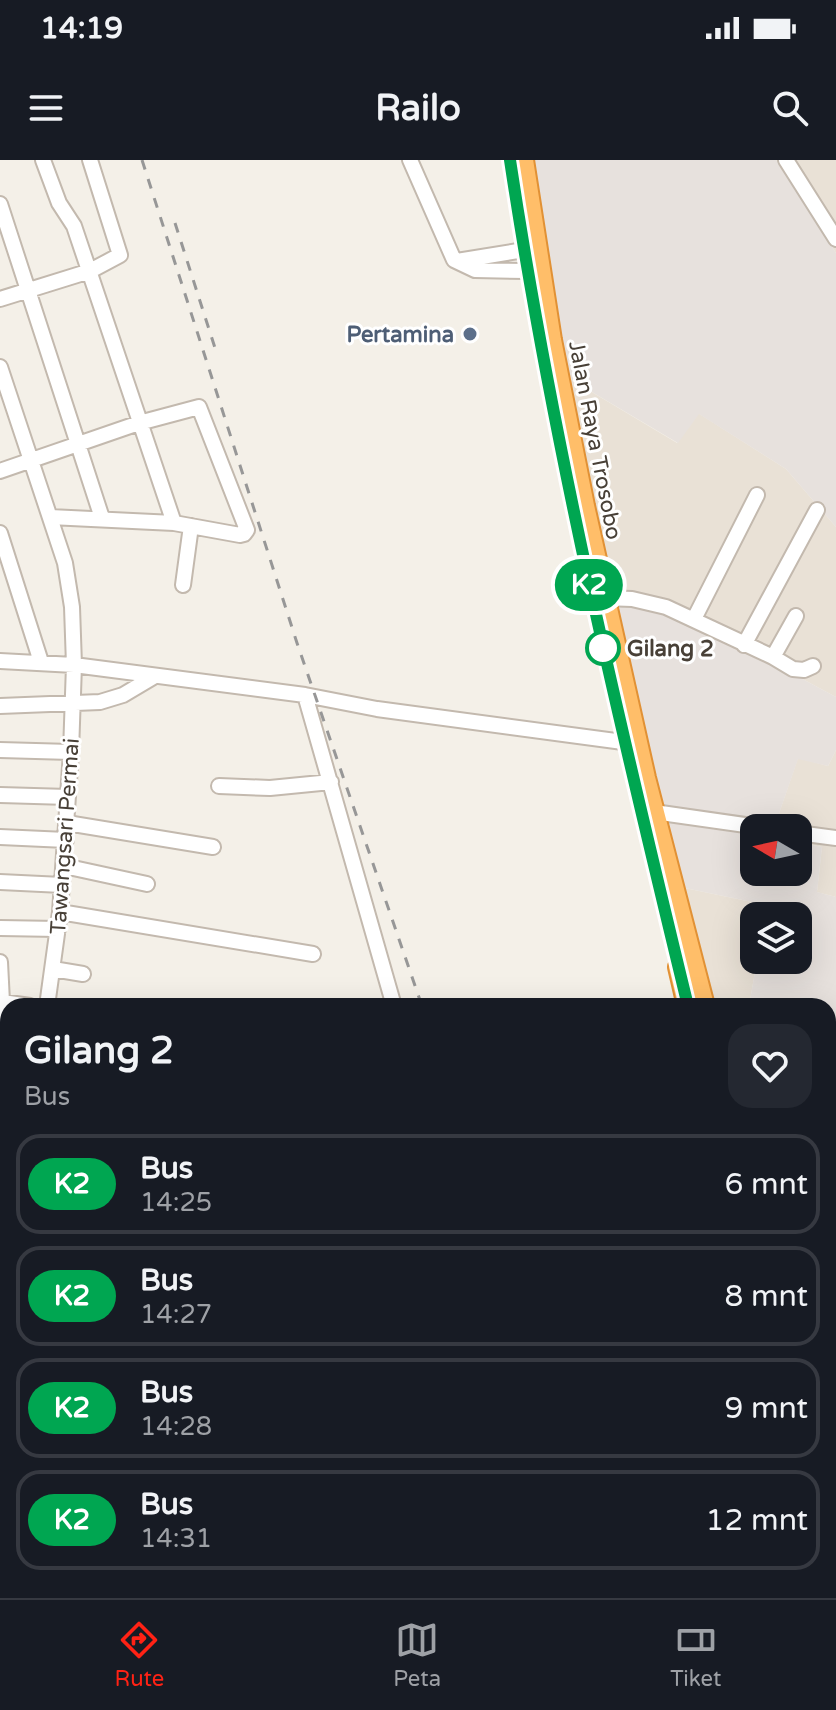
<!DOCTYPE html>
<html lang="id">
<head>
<meta charset="utf-8">
<style>
	body { margin:0; font-family:"Varela Round",sans-serif; background:#242831; color:#f1f3f6; height:100vh; display:flex; flex-direction:column; font-size:30px; white-space:nowrap }
	* { box-sizing:border-box; margin:0 }
	p { font-size:26px; color:#9ea1a6 }
	.icon { flex:none; width:44px; height:44px; fill:none; stroke:currentColor; stroke-width:2; stroke-linecap:round; stroke-linejoin:round }
	.map { position:relative; flex:1; overflow:hidden }
	.details { position:absolute; left:0px; top:838px; width:836px; height:600px; display:flex; flex-direction:column; background:#171b24; border-radius:24px 24px 0 0; box-shadow:0 8px 32px #0002 }
	.details>* { flex:none }
	.badge { padding:0 16px; border-radius:26px; font-size:28px; line-height:52px }
	.needle { width:52px; rotate:279deg }
	.tools { position:absolute; left:740px; top:654px; display:grid; gap:16px }
	.tools a { display:grid; place-items:center; width:72px; height:72px; border-radius:16px; background:#171b24; box-shadow:0 8px 32px #0002; font-size:40px }
	.map>.badge { position:absolute; translate:-50% -50%; box-shadow:0 0 0 4px #fff }
	.round { display:grid; place-items:center; flex:none; width:84px; height:84px; border-radius:24px; background:#242831 }
	.overview { display:flex; align-items:center; justify-content:space-between; height:136px; padding:0 24px }
	h1 { font-size:38px; font-weight:800; line-height:60px }
	ul { padding:0; list-style:none }
	li { display:flex; align-items:center; gap:24px; height:100px; margin:0 16px 12px; padding:0 8px; border:4px solid #363941; border-radius:24px }
	li div { flex:1 }
	li b { display:block; font-size:30px }
	li em { font-style:normal }
	li .badge { min-width:88px; font-weight:700; text-align:center }
	.status { display:flex; justify-content:space-between; align-items:center; height:56px; padding:0 40px; background:#171b24; direction:ltr }
	.status svg { height:22px; fill:currentColor }
	header { display:flex; justify-content:space-between; align-items:center; height:104px; padding:0 24px; background:#171b24; font-size:36px; font-weight:800 }
	.menu { display:flex; justify-content:space-around; align-items:center; height:112px; border-top:2px solid #363941; background:#171b24; font-size:22px; color:#9ea1a6 }
	.menu a { display:grid; justify-items:center; gap:4px }
	.menu .selected { color:#ff2215 }
	.map>svg:first-child { display:block }
</style>
</head>
<body>
<div class="status"><b>14:19</b><svg viewBox="0 0 49 12"><path d="M0 12V9h3v3zM5 12V6h3v6zM10 12V3h3v9zM15 12V0h3v12zM26 1h20v11H26zM47 4h2v5h-2z"/></svg></div>
<header><svg class="icon" aria-label="menu" viewBox="0 0 24 24"><path d="M4 6h16M4 12h16M4 18h16"/></svg>Railo<svg class="icon" aria-label="search" viewBox="0 0 24 24"><circle cx="10" cy="10" r="6"/><path d="M15 15l6 6"/></svg></header>
<div class="map">
<svg width="836" height="1438" viewBox="0 0 836 1438">
	<rect width="100%" height="100%" fill="#f4f0e8"/>
	<path fill="#e9e1d6" d="M 776,0 L 836,0 L 836,93 L 778,3 Z
		M 565,216 L 677,283 L 698,253 L 786,309 L 836,367 L 836,537 L 653,439 L 610,437 Z
		M 836,590 L 836,737 L 817,732 L 822,687 L 798,682 L 798,668 L 774,668 L 798,598 L 828,606 Z
		M 680,727 L 766,745 L 764,756 L 754,756 L 754,800 L 757,800 L 749,846 L 711,846 Z
		M 828,881 L 836,884 L 836,994 L 828,992 Z
		M 828,1042 L 836,1044 L 836,1177 L 828,1175 Z"/>
	<path fill="#e7e1dd" d="M 534,0 L 776,0 L 778,3 L 836,93 L 836,367 L 786,309 L 699,254 L 678,283 L 565,216 Z
		M 610,437 L 653,439 L 836,537 L 836,590 L 828,606 L 798,599 L 774,668 L 754,668 L 754,712 L 798,712 L 798,682 L 822,687 L 817,732 L 836,737 L 836,884 L 828,881 L 828,846 L 749,846 L 757,800 L 798,800 L 798,756 L 764,756 L 766,745 L 680,727 Z
		M 828,992 L 836,994 L 836,1044 L 828,1042 Z
		M 828,1175 L 836,1177 L 836,1319 L 828,1280 Z"/>
	<g fill="none" stroke-linecap="round" stroke-linejoin="round">
		<g stroke="#c3b9ae" stroke-width="18">
			<path id="minor" d="M 43,0 L 59,43 L 74,66 L 174,363
				M 410,0 L 454,100 L 475,110 L 527,111
				M 786,0 L 836,79
				M 0,44 L 102,358
				M 457,101 L 524,90
				M 0,139 L 90,111 L 120,95 L 90,0
				M 0,207 L 65,403 L 72,447 L 74,505 L 71,592 L 60,752 L 47,846
				M 0,311 L 139,263 L 199,247 L 247,370 L 244,374 L 240,375 L 174,363 L 50,357
				M 0,373 L 41,502
				M 183,425 L 191,366
				M 604,438 L 632,439 L 666,447 L 773,497 L 793,509 L 804,510 L 813,506
				M 694,459 L 757,335
				M 744,485 L 817,350
				M 773,497 L 796,456
				M 0,501 L 74,505 L 305,535 L 377,549 L 623,582
				M 305,535 L 394,846
				M 0,546 L 100,542 L 123,535 L 155,516
				M 0,590 L 71,592
				M 219,626 L 270,628 L 331,622
				M 0,635 L 68,637
				M 654,652 L 766,668
				M 67,663 L 213,687
				M 798,673 L 836,678
				M 0,677 L 66,680
				M 64,706 L 147,724
				M 0,722 L 62,725
				M 60,752 L 313,794
				M 0,768 L 58,769
				M 0,802 L 2,842 L 0,877
				M 53,809 L 83,814
				M 2,842 L 30,846
				M 0,995 L 8,997
				M 828,1103 L 836,1104
				M 0,1145 L 8,1098"/>
		</g>
		<g stroke="#e19135" stroke-width="24">
			<path id="highway" d="M 523,0 L 551,180 L 584,346 L 645,618 L 704,846
				M 679,807 L 688,846
				M 828,1310 L 836,1339
				M 828,1363 L 836,1392"/>
		</g>
		<use href="#minor" stroke="#fff" stroke-width="14"/>
		<use href="#highway" stroke="#ffbe69" stroke-width="20"/>
		<path stroke="#979797" stroke-width="3" stroke-dasharray="10 10" stroke-linecap="butt" d="M 142,0 L 297,483 L 422,846
			M 175,63 L 215,188
			M 631,1430 L 634,1438"/>
	</g>
	<g fill="none" stroke-linecap="round" stroke-linejoin="round">
		<g stroke="#fff" stroke-width="18">
			<path id="line" d="M 510,0 C 553,286 620,566 688,846"/>
		</g>
		<use href="#line" stroke="#00a651" stroke-width="12"/>
	</g>
	<circle fill="#5c6f8a" stroke="#fff" stroke-width="3" cx="470" cy="174" r="8"/>
	<circle fill="#fff" stroke="#00a651" stroke-width="4" cx="603" cy="488" r="16"/>
	<g text-anchor="middle" stroke-width="6" stroke-linejoin="round" paint-order="stroke">
		<g font-size="22" font-weight="bold" fill="#4e5e75" stroke="#fff" text-anchor="end">
			<text x="454" y="182">Pertamina</text>
		</g>
		<g font-size="22" fill="#484037" stroke="#fff">
			<text transform="translate(596 280) rotate(79)" y="8">Jalan Raya Trosobo</text>
			<text transform="translate(64 676) rotate(-86)" y="8">Tawangsari Permai</text>
		</g>
		<g font-size="22" font-weight="bold" fill="#484037" stroke="#fff" text-anchor="start">
			<text x="627" y="496">Gilang 2</text>
		</g>
	</g>
</svg>
<div class="tools">
<a><svg class="needle" viewBox="-14 -14 28 28"><path d="M0-13l5 13h-10z" fill="#e53935"/><path d="M0 13l5-13h-10z" fill="#9ea1a6"/></svg></a>
<a><svg class="icon" aria-label="layers" viewBox="0 0 24 24"><path d="M12 4l9 5-9 5-9-5zM3 14l9 5 9-5"/></svg></a>
</div>
<b class="badge" style="left:589px;top:425px;background:#00a651;color:#fff">K2</b>
<section class="details">
<div class="overview"><div><h1>Gilang 2</h1><p>Bus</p></div><a class="round"><svg class="icon" aria-label="heart" viewBox="0 0 24 24"><path d="M12 20l-8-8c-3-5 5-10 8-4 3-6 11-1 8 4z"/></svg></a></div>
<ul>
<li><span class="badge" style="background:#00a651;color:#fff">K2</span><div><b>Bus</b><p>14:25</p></div><em>6 mnt</em></li>
<li><span class="badge" style="background:#00a651;color:#fff">K2</span><div><b>Bus</b><p>14:27</p></div><em>8 mnt</em></li>
<li><span class="badge" style="background:#00a651;color:#fff">K2</span><div><b>Bus</b><p>14:28</p></div><em>9 mnt</em></li>
<li><span class="badge" style="background:#00a651;color:#fff">K2</span><div><b>Bus</b><p>14:31</p></div><em>12 mnt</em></li>
</ul>
</section>
</div>
<nav class="menu">
<a class="selected"><svg class="icon" aria-label="directions" viewBox="0 0 24 24"><path d="M12 3l9 9-9 9-9-9zM9 14v-3h6M13 9l2 2-2 2"/></svg>Rute</a>
<a><svg class="icon" aria-label="map" viewBox="0 0 24 24"><path d="M3 6l6-2 6 2 6-2v14l-6 2-6-2-6 2zM9 4v14M15 6v14"/></svg>Peta</a>
<a><svg class="icon" aria-label="tickets" viewBox="0 0 24 24"><path d="M3 7h18v10H3zM15 7v10"/></svg>Tiket</a>
</nav>
</body>
</html>
